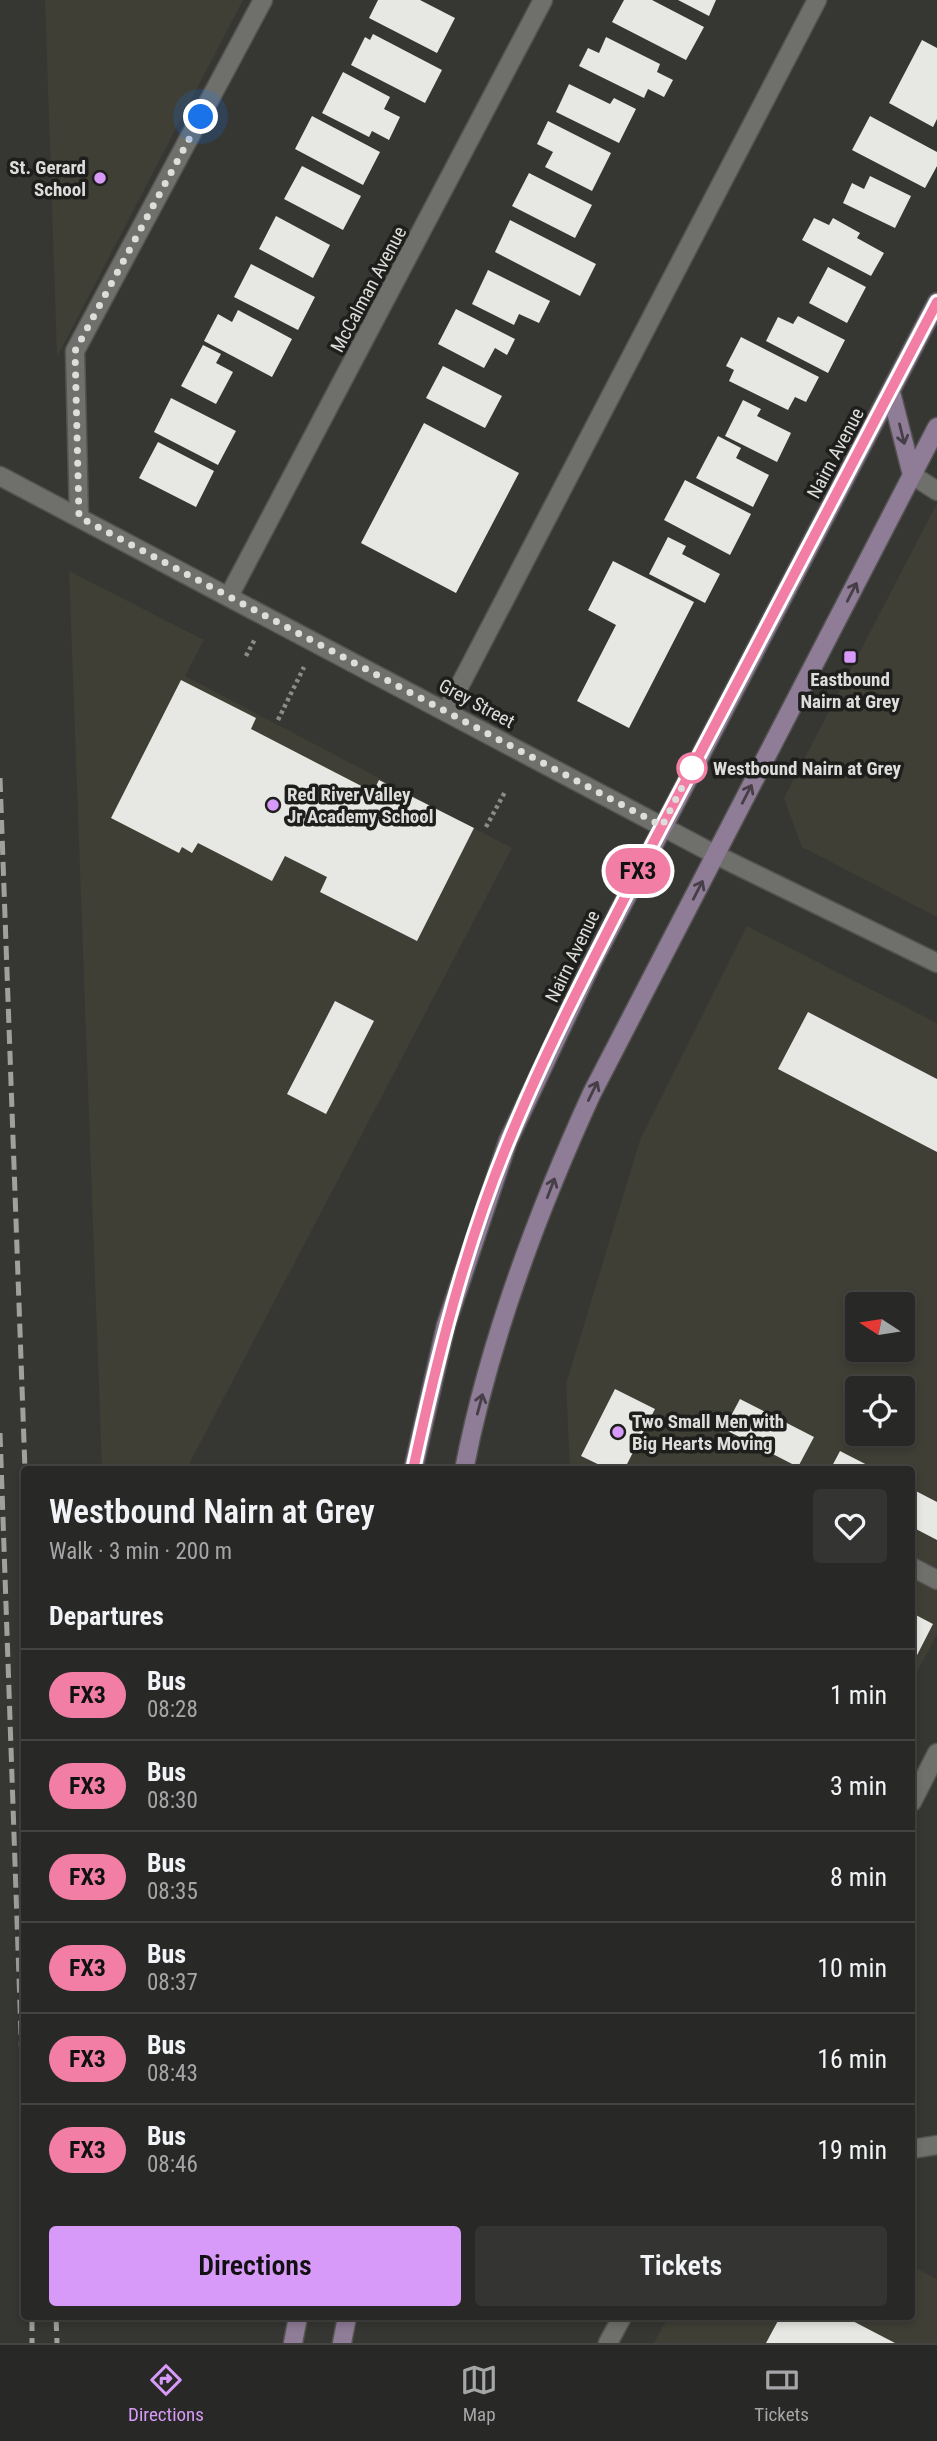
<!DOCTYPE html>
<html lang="en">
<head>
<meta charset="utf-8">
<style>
	body { margin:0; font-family:"Roboto Condensed",sans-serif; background:#343432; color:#f1f3f6; height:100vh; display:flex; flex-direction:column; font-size:26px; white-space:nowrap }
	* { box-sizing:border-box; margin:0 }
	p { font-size:23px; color:#a5a6a7 }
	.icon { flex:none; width:38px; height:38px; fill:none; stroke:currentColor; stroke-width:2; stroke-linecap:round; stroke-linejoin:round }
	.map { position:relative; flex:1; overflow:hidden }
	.drawer { position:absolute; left:21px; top:1466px; width:894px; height:854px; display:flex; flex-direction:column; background:#282826; border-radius:7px; box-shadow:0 4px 10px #0003,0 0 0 2px #444443 }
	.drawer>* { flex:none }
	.badge { padding:0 14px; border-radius:23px; font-size:24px; line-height:46px }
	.needle { width:46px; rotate:282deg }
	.fabs { position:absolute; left:845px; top:1292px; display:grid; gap:14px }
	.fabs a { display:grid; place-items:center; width:70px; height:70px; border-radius:7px; background:#282826; box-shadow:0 4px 10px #0003,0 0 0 2px #444443; font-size:35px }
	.you { position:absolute; width:35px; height:35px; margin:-18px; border:5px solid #fff; border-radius:50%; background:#1a73e8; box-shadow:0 0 0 10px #1a73e833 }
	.map>.badge { position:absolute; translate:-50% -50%; box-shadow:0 0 0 4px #fff }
	h2 { padding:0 28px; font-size:26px; line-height:63px }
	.round { display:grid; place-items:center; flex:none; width:74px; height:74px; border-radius:7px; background:#343432 }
	.headline { display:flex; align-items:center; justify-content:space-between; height:119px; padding:0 28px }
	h1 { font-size:33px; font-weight:600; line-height:52px }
	.cta { display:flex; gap:14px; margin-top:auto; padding:14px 28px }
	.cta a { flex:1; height:80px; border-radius:7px; background:#d89af8; color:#111; font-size:28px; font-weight:600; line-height:80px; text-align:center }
	.cta a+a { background:#343432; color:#f1f3f6 }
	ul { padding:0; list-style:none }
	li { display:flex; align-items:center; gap:21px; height:91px; padding:0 28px; border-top:2px solid #444443 }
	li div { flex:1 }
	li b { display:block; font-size:26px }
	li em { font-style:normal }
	li .badge { min-width:77px; font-weight:700; text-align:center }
	.dock { display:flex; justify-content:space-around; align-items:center; height:98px; border-top:2px solid #444443; background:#282826; font-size:19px; color:#a5a6a7 }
	.dock a { display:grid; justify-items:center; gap:4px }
	.dock .on { color:#d89af8 }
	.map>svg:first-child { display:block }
</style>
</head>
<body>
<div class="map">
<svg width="937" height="2343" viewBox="0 0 937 2343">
	<rect width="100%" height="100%" fill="#363633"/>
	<path fill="#3f3f36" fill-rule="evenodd" d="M 45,0 L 243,0 L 57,357 Z
		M 937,503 L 937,917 L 802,847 L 784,798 Z
		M 69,571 L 204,640 L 185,676 L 512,848 L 186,1470 L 102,1470 Z
		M 747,926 L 937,1023 L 937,1634 L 912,1682 L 912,1470 L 570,1470 L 566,1384 L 640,1140 ZM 858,1304 L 903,1304 L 903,1349 L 858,1349 ZM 858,1388 L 903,1388 L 903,1433 L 858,1433 Z
		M 912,2266 L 937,2279 L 937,2343 L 654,2343 L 668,2317 L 912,2317 Z"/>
	<path fill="#e7e7e3" d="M 378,0 L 420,0 L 455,18 L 437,53 L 369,18 Z
		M 624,0 L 652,0 L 704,27 L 686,60 L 612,22 Z
		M 678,0 L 716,0 L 709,16 Z
		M 373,34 L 442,70 L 425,103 L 351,65 L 365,37 L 370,40 Z
		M 606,37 L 660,64 L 657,72 L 673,80 L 664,97 L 648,89 L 644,98 L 579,66 L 588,48 L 599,53 Z
		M 922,40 L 937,48 L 937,119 L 933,127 L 889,103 Z
		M 343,72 L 390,97 L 384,109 L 400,117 L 389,140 L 372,131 L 369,137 L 322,113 Z
		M 569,84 L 610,104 L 614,98 L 636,109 L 619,143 L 556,112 Z
		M 312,116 L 380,152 L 363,185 L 295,149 Z
		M 870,116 L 937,152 L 937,166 L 925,188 L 852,150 Z
		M 548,121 L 611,153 L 592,191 L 545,167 L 553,152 L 537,144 Z
		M 302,166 L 361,196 L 343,230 L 284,199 Z
		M 529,173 L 592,205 L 575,238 L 512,206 Z
		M 870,176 L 911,196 L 895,228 L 843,203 L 852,183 L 864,189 Z
		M 276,216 L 330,245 L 313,278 L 259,249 Z
		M 814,218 L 829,225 L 833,218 L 860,233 L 857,238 L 884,253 L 871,276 L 802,240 Z
		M 510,220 L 596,264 L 580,296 L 495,252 Z
		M 251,264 L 315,297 L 298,330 L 234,297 Z
		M 828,267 L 866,287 L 847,323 L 809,303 Z
		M 488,270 L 550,301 L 539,323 L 519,314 L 514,325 L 472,304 Z
		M 456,309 L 515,339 L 507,355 L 495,348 L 484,368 L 438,344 Z
		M 238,310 L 292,339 L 272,377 L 204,341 L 218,314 L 232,322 Z
		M 798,316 L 845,340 L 828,373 L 766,341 L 778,317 L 793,324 Z
		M 741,337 L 819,377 L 806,402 L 795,397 L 788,410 L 729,381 L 734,370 L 726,366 Z
		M 203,345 L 221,354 L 216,363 L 233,372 L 216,404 L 181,386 Z
		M 443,366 L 502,396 L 485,428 L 426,398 Z
		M 171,398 L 236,431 L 218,465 L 154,432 Z
		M 743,400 L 761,409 L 757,416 L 791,433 L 777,462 L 725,436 Z
		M 424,423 L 519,473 L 456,593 L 361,543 Z
		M 718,436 L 741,448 L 736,458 L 769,475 L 753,507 L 696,478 Z
		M 158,442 L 214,471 L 196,507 L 139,478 Z
		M 685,480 L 751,514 L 730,555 L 664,520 Z
		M 668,537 L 686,546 L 682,554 L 720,574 L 705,603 L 649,574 Z
		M 613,561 L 694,602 L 629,728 L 577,701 L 616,625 L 588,610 Z
		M 181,680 L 256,718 L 251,729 L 373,792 L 379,780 L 474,828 L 417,941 L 320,892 L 327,877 L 285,856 L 272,881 L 198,843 L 192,853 L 182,847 L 179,853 L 111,818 Z
		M 335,1001 L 374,1021 L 326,1114 L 287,1094 Z
		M 808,1012 L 937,1079 L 937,1152 L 778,1069 Z
		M 615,1389 L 655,1409 L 624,1470 L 610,1470 L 581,1456 Z
		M 740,1399 L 814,1437 L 798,1467 L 724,1429 Z
		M 840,1451 L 877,1470 L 830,1470 Z
		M 912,1489 L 937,1502 L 937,1540 L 912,1527 Z
		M 912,1613 L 933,1624 L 912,1665 Z
		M 780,2317 L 845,2317 L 895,2343 L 766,2343 Z"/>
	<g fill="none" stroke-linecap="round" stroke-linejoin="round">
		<g stroke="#535351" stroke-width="21">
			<path id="service" d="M 912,475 L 937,491
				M 79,517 L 75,351 L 263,0
				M 447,710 L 817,0
				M 912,1567 L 937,1580
				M 912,2149 L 937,2145"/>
		</g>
		<g stroke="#535351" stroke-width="21">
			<path id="minor" d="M 229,596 L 543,0
				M 716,855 L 937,963
				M 912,1802 L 937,1753
				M 608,2343 L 622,2317"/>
		</g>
		<g stroke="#535351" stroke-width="21">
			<path id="tertiary" d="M 0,476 L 716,855"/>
		</g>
		<g stroke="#535351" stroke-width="21">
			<path id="secondary" d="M 891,392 L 912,475
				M 413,1470 L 446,1325 L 508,1141 L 592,963 L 937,302
				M 464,1470 C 489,1340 537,1213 592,1093 L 937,427
				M 293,2343 L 298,2317
				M 342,2343 L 347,2317"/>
		</g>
		<path stroke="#8b8b89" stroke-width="4.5" stroke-dasharray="3.5 3.5" stroke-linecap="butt" d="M 246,656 L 255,639
			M 278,720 L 304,667
			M 486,827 L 506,790"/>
		<use href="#service" stroke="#6f706c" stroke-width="18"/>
		<use href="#minor" stroke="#6f706c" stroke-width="18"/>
		<use href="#tertiary" stroke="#6f706c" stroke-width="18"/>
		<use href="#secondary" stroke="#8f7c97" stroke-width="18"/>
		<path stroke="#a0a09e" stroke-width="5" stroke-dasharray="14 7" stroke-linecap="butt" d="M 0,778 L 25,1470
			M 0,1433 L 24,2121
			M 32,2317 L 32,2343
			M 56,2317 L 57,2343"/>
	</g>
	<defs><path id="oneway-shaft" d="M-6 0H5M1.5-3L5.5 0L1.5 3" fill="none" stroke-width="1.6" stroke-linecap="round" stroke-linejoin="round" transform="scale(1.75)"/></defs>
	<g stroke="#463f47">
		<use href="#oneway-shaft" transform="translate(902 434) rotate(76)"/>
		<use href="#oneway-shaft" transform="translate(852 592) rotate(-63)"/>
		<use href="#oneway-shaft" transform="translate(747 794) rotate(-63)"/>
		<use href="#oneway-shaft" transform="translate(698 890) rotate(-63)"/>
		<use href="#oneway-shaft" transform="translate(593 1091) rotate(-64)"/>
		<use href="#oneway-shaft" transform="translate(551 1188) rotate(-69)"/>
		<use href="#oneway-shaft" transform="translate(480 1404) rotate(-75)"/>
	</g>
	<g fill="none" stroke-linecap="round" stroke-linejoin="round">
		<g stroke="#fff" stroke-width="16">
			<path id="line" d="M 413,1470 C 437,1358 465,1246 509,1140 C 547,1047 594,958 640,868 L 937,302"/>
		</g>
		<use href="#line" stroke="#f27ea6" stroke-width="10"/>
		<path stroke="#dddddb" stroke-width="7" stroke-dasharray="0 12.6" d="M 201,117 L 75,351 L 79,517 L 662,826 L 692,768"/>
	</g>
	<g fill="#d89af8" stroke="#1e1e1c" stroke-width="2.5">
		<circle cx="100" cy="178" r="7"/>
		<rect x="843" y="650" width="14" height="14" rx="3.5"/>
		<circle cx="273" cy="805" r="7"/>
		<circle cx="618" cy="1432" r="7"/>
	</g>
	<circle fill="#fff" stroke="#f27ea6" stroke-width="3.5" cx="692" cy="768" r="14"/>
	<g text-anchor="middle" stroke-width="7" stroke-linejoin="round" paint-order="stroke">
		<g font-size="19" font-weight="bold" fill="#dddddb" stroke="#1e1e1c" text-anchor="start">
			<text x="86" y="174" text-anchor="end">St. Gerard<tspan x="86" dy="22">School</tspan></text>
			<text x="850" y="686" text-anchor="middle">Eastbound<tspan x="850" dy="22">Nairn at Grey</tspan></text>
			<text x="287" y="801">Red River Valley<tspan x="287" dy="22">Jr Academy School</tspan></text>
			<text x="632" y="1428">Two Small Men with<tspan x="632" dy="22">Big Hearts Moving</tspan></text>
		</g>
		<g font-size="19" fill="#dddddb" stroke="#1e1e1c">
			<text transform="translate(368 289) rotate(-62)" y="7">McCalman Avenue</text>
			<text transform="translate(835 453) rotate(-62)" y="7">Nairn Avenue</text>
			<text transform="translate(477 703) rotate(28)" y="7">Grey Street</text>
			<text transform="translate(572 956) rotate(-64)" y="7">Nairn Avenue</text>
		</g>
		<g font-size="19" font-weight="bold" fill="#dddddb" stroke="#1e1e1c" text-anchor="start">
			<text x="713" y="775">Westbound Nairn at Grey</text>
		</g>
	</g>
</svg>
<div class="fabs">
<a><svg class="needle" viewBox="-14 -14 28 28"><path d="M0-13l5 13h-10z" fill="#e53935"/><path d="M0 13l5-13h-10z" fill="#a5a6a7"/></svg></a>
<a><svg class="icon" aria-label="locate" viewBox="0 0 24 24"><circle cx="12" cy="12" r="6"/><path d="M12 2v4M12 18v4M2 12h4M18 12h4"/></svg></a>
</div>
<div class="you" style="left:201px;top:117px"></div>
<b class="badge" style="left:638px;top:871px;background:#f27ea6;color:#111">FX3</b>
<section class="drawer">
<div class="headline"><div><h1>Westbound Nairn at Grey</h1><p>Walk · 3 min · 200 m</p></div><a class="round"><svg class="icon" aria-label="heart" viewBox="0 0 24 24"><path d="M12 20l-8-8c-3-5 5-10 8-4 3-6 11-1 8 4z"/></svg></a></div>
<h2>Departures</h2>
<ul>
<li><span class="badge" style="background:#f27ea6;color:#111">FX3</span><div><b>Bus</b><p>08:28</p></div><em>1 min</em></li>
<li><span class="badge" style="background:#f27ea6;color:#111">FX3</span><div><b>Bus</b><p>08:30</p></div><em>3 min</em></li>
<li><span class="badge" style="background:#f27ea6;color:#111">FX3</span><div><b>Bus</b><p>08:35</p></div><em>8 min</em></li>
<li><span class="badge" style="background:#f27ea6;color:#111">FX3</span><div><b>Bus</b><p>08:37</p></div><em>10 min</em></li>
<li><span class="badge" style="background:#f27ea6;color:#111">FX3</span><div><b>Bus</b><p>08:43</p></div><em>16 min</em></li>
<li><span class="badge" style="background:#f27ea6;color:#111">FX3</span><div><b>Bus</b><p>08:46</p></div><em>19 min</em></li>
</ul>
<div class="cta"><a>Directions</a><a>Tickets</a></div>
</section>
</div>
<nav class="dock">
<a class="on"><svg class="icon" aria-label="directions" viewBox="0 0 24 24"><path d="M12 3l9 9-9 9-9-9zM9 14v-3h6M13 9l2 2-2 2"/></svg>Directions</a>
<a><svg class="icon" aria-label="map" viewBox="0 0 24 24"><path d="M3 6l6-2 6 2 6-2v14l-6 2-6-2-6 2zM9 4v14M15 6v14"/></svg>Map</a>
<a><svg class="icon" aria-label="tickets" viewBox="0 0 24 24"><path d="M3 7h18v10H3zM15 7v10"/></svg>Tickets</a>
</nav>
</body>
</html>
